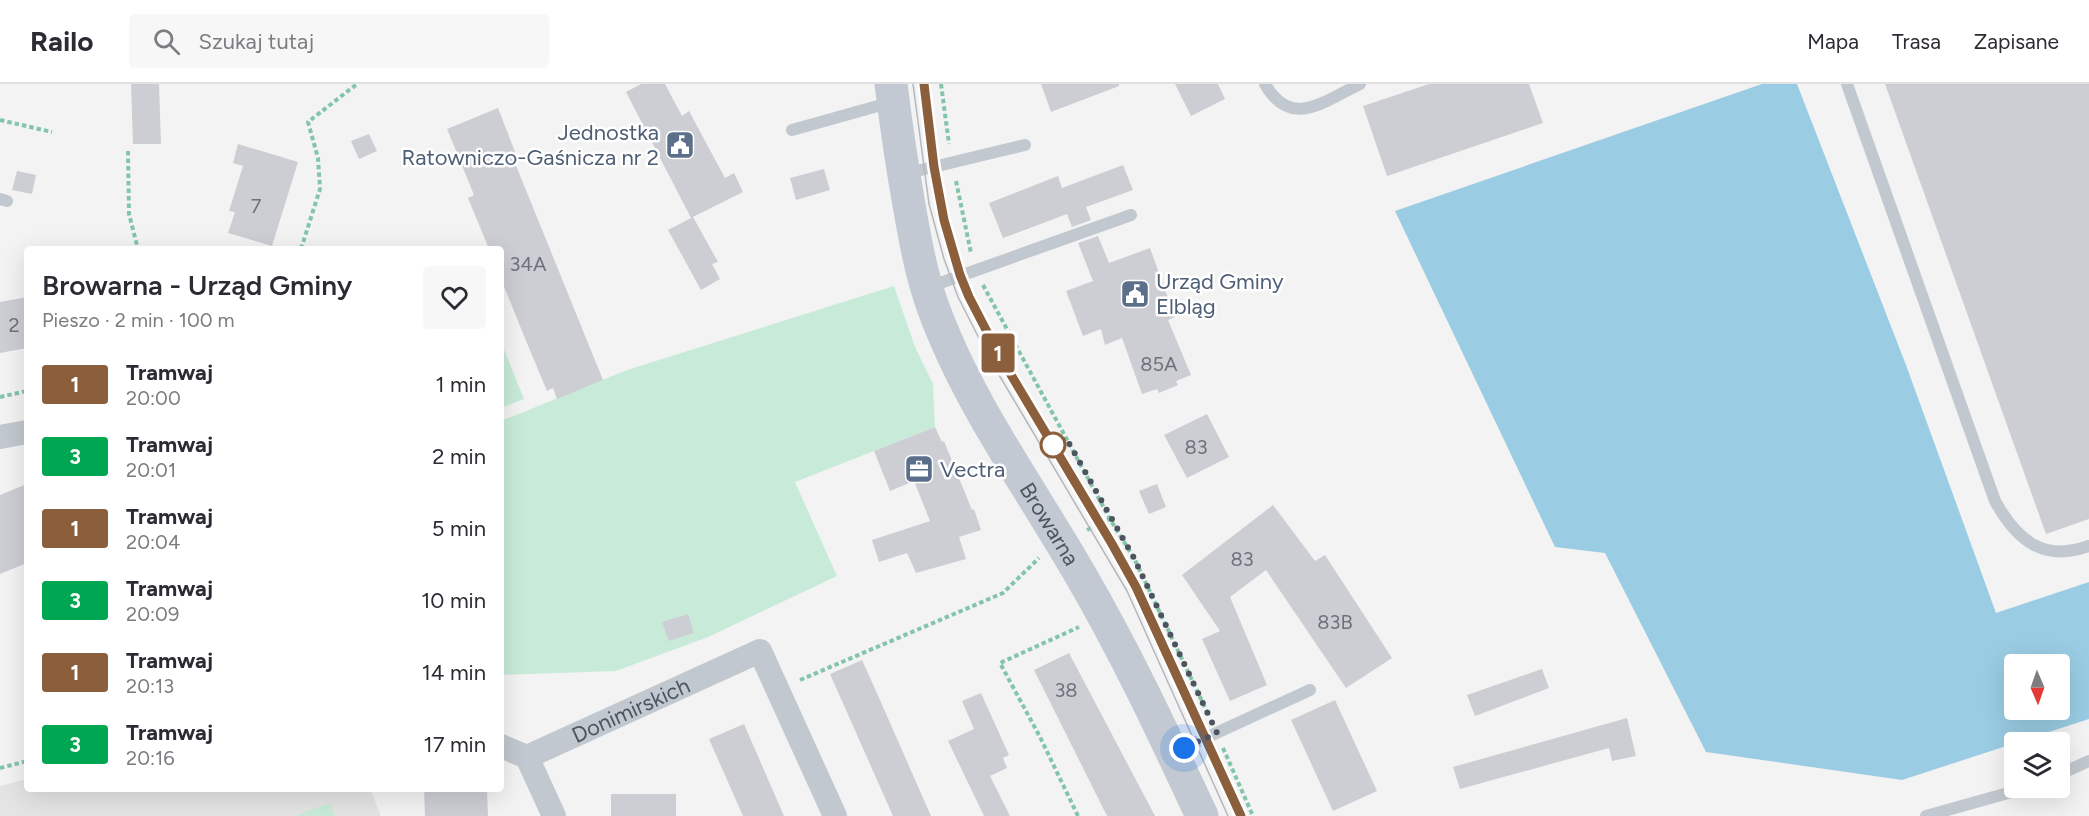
<!DOCTYPE html>
<html lang="pl">
<head>
<meta charset="utf-8">
<style>
	body { margin:0; font-family:Figtree,sans-serif; background:#f7f7f7; color:#2b2b33; height:100vh; display:flex; flex-direction:column; font-size:22px; white-space:nowrap }
	* { box-sizing:border-box; margin:0 }
	p { font-size:20px; color:#7c7c81 }
	.icon { flex:none; width:33px; height:33px; fill:none; stroke:currentColor; stroke-width:2; stroke-linecap:round; stroke-linejoin:round }
	.map { position:relative; flex:1; overflow:hidden }
	.drawer { position:absolute; left:24px; top:162px; width:480px; height:546px; display:flex; flex-direction:column; background:#fff; border-radius:6px; box-shadow:0 6px 24px #0002 }
	.drawer>* { flex:none }
	.badge { padding:0 12px; border-radius:4px; font-size:21px; line-height:39px }
	.needle { width:39px; rotate:178deg }
	.controls { position:absolute; left:2004px; top:570px; display:grid; gap:12px }
	.controls a { display:grid; place-items:center; width:66px; height:66px; border-radius:6px; background:#fff; box-shadow:0 6px 24px #0002; font-size:30px }
	.you { position:absolute; width:30px; height:30px; margin:-15px; border:4px solid #fff; border-radius:50%; background:#1a73e8; box-shadow:0 0 0 9px #1a73e833 }
	.map>.badge { position:absolute; translate:-50% -50%; box-shadow:0 0 0 3px #fff }
	.round { display:grid; place-items:center; flex:none; width:63px; height:63px; border-radius:6px; background:#f7f7f7 }
	.head { display:flex; align-items:center; justify-content:space-between; height:102px; padding:0 18px }
	h1 { font-size:28px; font-weight:600; line-height:45px }
	ul { padding:0; list-style:none }
	li { display:flex; align-items:center; gap:18px; height:72px; padding:0 18px }
	li div { flex:1 }
	li b { display:block; font-size:22px }
	li em { font-style:normal }
	li .badge { min-width:66px; font-weight:700; text-align:center }
	header { display:flex; align-items:center; gap:36px; box-sizing:border-box; height:84px; padding:0 30px; background:#fff; border-bottom:2px solid #e1e1e2 }
	header strong { font-size:28px }
	nav { display:flex; gap:33px; margin-inline-start:auto; font-size:21px }
	.search { width:420px; height:54px; background:#f7f7f7; display:flex; align-items:center; gap:15px; box-sizing:border-box; padding:0 21px; border-radius:6px; color:#7c7c81; font-size:22px }
	.map>svg:first-child { display:block }
</style>
</head>
<body>
<header>
<strong>Railo</strong>
<div class="search"><svg class="icon" aria-label="search" viewBox="0 0 24 24"><circle cx="10" cy="10" r="6"/><path d="M15 15l6 6"/></svg>Szukaj tutaj</div>
<nav><a>Mapa</a><a>Trasa</a><a>Zapisane</a></nav>
</header>
<div class="map">
<svg width="2089" height="732" viewBox="0 0 2089 732">
	<rect width="100%" height="100%" fill="#f4f3f3"/>
	<path fill="#e5e4e4" d="M 27,695 L 27,705 L 370,705 L 381,732 L 0,732 L 0,702 Z"/>
	<path fill="#c8ebd9" d="M 894,202 L 915,263 L 933,300 L 935,343 L 795,398 L 837,492 L 708,553 L 616,587 L 501,591 L 501,337 L 627,286 Z
		M 501,258 L 524,315 L 501,324 Z
		M 330,719 L 335,732 L 294,732 Z"/>
	<path fill="#9acce3" fill-rule="evenodd" d="M 1762,0 L 1797,0 L 1906,281 L 1996,529 L 2089,498 L 2089,635 L 1902,696 L 1706,668 L 1605,469 L 1555,463 L 1395,127 ZM 2014,580 L 2060,580 L 2060,626 L 2014,626 Z"/>
	<path fill="#cdced4" d="M 131,0 L 159,0 L 161,60 L 133,60 Z
		M 641,0 L 665,0 L 682,32 L 689,27 L 725,94 L 734,89 L 743,108 L 691,134 L 626,8 Z
		M 1041,0 L 1119,0 L 1119,2 L 1051,28 Z
		M 1175,0 L 1218,0 L 1225,15 L 1191,32 Z
		M 1429,0 L 1529,0 L 1543,39 L 1387,92 L 1363,22 Z
		M 1885,0 L 2089,0 L 2089,435 L 2046,450 Z
		M 498,24 L 519,78 L 515,79 L 603,296 L 557,315 L 553,304 L 547,307 L 524,252 L 501,195 L 501,165 L 489,165 L 468,114 L 474,111 L 447,45 Z
		M 369,50 L 377,67 L 359,75 L 351,57 Z
		M 238,60 L 298,78 L 272,162 L 228,149 L 235,128 L 229,127 L 243,82 L 233,79 Z
		M 1123,81 L 1133,106 L 1086,123 L 1091,136 L 1072,143 L 1067,130 L 1003,154 L 989,119 L 1058,92 L 1062,104 Z
		M 824,85 L 830,106 L 796,116 L 790,94 Z
		M 17,87 L 36,91 L 32,110 L 12,106 Z
		M 693,133 L 718,178 L 712,180 L 720,195 L 701,206 L 668,146 Z
		M 1098,152 L 1109,179 L 1150,164 L 1175,233 L 1168,236 L 1191,291 L 1176,297 L 1178,301 L 1159,309 L 1157,305 L 1142,310 L 1122,254 L 1105,261 L 1101,245 L 1083,252 L 1066,207 L 1093,197 L 1078,159 Z
		M 27,213 L 27,264 L 0,269 L 0,218 Z
		M 1207,330 L 1229,373 L 1187,394 L 1164,351 Z
		M 935,343 L 942,358 L 944,357 L 972,426 L 974,425 L 981,446 L 959,453 L 966,475 L 916,489 L 907,469 L 879,478 L 872,456 L 930,437 L 914,397 L 890,407 L 874,367 Z
		M 27,400 L 27,479 L 0,490 L 0,411 Z
		M 1157,400 L 1166,423 L 1149,430 L 1139,407 Z
		M 1273,421 L 1315,477 L 1325,471 L 1392,574 L 1346,604 L 1266,486 L 1230,513 L 1267,601 L 1230,617 L 1202,555 L 1220,547 L 1182,491 Z
		M 688,530 L 694,549 L 669,557 L 662,538 Z
		M 1069,569 L 1155,732 L 1107,732 L 1034,586 Z
		M 862,576 L 876,607 L 931,732 L 893,732 L 830,590 Z
		M 1542,585 L 1549,604 L 1475,632 L 1467,611 Z
		M 981,609 L 1009,671 L 1003,674 L 1007,684 L 990,692 L 1010,732 L 984,732 L 948,657 L 974,645 L 962,617 Z
		M 1335,616 L 1377,707 L 1333,727 L 1291,636 Z
		M 1627,634 L 1636,672 L 1612,677 L 1609,664 L 1460,705 L 1453,683 Z
		M 744,640 L 784,732 L 743,732 L 709,655 Z
		M 424,705 L 487,705 L 488,732 L 425,732 Z
		M 611,710 L 676,710 L 676,732 L 611,732 Z"/>
	<g fill="none" stroke-linecap="round" stroke-linejoin="round">
		<path stroke="#83c5ab" stroke-width="4" stroke-dasharray="4.5 3" stroke-linecap="butt" d="M 941,0 L 949,60
			M 0,36 L 52,48
			M 128,67 L 129,130 L 138,165
			M 956,97 L 971,169
			M 301,165 L 320,105 L 318,74 L 308,38 L 357,0
			M 983,201 L 1110,435 L 1134,474 L 1209,632
			M 0,313 L 27,307
			M 1087,446 L 1110,435
			M 800,596 L 1003,509 L 1039,474
			M 1223,664 L 1253,732
			M 0,684 L 27,677
			M 1078,732 L 1040,653 L 1000,579 L 1079,543"/>
		<path stroke="#c2c8cf" stroke-width="12" d="M 1265,0 C 1291,46 1324,17 1360,0
			M 1847,0 L 1995,417 C 2016,455 2043,479 2089,462
			M 792,46 L 892,18
			M 904,90 L 1025,61
			M 0,115 L 7,117
			M 929,203 L 1131,131
			M 1175,668 L 1310,606
			M 2060,690 L 2089,677
			M 1926,732 L 2026,704"/>
		<g stroke="#c2c8cf" stroke-width="24">
			<path d="M 0,353 L 27,348"/>
			<path id="s1" d="M 501,662 L 527,673 L 760,567 L 835,732"/>
			<path d="M 527,673 L 554,732"/>
		</g>
		<path stroke="#c3c9d3" stroke-width="33" id="s2" d="M 891,0 C 896,41 902,81 909,121 C 915,155 921,190 933,223 C 967,317 1027,399 1077,485 C 1124,565 1163,648 1202,732"/>
		<path stroke="#b5b7bc" stroke-width="1.5" d="M 913,0 L 929,120 L 944,175 L 958,213 L 989,274 L 1127,507 L 1228,732
			M 924,0 C 932,64 937,131 960,192 C 974,230 996,266 1017,301 C 1050,357 1086,411 1117,469 C 1163,554 1201,644 1241,732"/>
	</g>
	<g fill="none" stroke-linecap="round" stroke-linejoin="round">
		<g stroke="#fff" stroke-width="14">
			<path id="line" d="M 924,0 L 934,83 L 944,136 L 960,191 L 969,213 L 998,269 L 1112,460 L 1136,503 L 1241,732"/>
		</g>
		<use href="#line" stroke="#8b5e3c" stroke-width="9"/>
		<path stroke="#4c545e" stroke-width="6" stroke-dasharray="0 10.8" d="M 1053,361 L 1066,354 L 1134,474 L 1217,649 L 1184,664"/>
	</g>
	<defs>
		<g id="civic-square" transform="scale(1.5)"><rect x="-9" y="-9" width="18" height="18" rx="4" fill="#5c6f8a" stroke="#fff"/><path d="M-.6-6.5H3V-4.5H.6V-3L4-1V1h2V6H-6V1h2V-1L-.6-3ZM-1.2 2.5V6h2.4V2.5Z" fill="#fff"/></g>
		<g id="office-square" transform="scale(1.5)"><rect x="-9" y="-9" width="18" height="18" rx="4" fill="#5c6f8a" stroke="#fff"/><path d="M-6-3h4V-5.5h4V-3h4V5H-6ZM-1-4.5V-3h2v-1.5ZM-6 0V1H6V0Z" fill="#fff"/></g>
	</defs>
	<g fill-rule="evenodd">
		<use href="#civic-square" x="680" y="61"/>
		<use href="#civic-square" x="1135" y="210"/>
		<use href="#office-square" x="919" y="385"/>
	</g>
	<circle fill="#fff" stroke="#8b5e3c" stroke-width="3" cx="1053" cy="361" r="12"/>
	<g text-anchor="middle" stroke-width="5" stroke-linejoin="round" paint-order="stroke">
		<g font-size="20" fill="#6c727c">
			<text x="256" y="129">7</text>
			<text x="528" y="187">34A</text>
			<text x="14" y="248">2</text>
			<text x="1159" y="287">85A</text>
			<text x="1196" y="370">83</text>
			<text x="1242" y="482">83</text>
			<text x="1335" y="545">83B</text>
			<text x="1066" y="613">38</text>
		</g>
		<g font-size="22" fill="#4e5e75" stroke="#fff" text-anchor="start">
			<text x="659" y="56" text-anchor="end">Jednostka<tspan x="659" dy="25">Ratowniczo-Gaśnicza nr 2</tspan></text>
			<text x="1156" y="205">Urząd Gminy<tspan x="1156" dy="25">Elbląg</tspan></text>
			<text x="940" y="393">Vectra</text>
		</g>
		<g font-size="22" fill="#4c545e" stroke="#fff">
			<text dy="8" stroke="none"><textPath href="#s2" startOffset="474">Browarna</textPath></text>
			<text dy="8" stroke="none"><textPath href="#s1" startOffset="142">Donimirskich</textPath></text>
		</g>
	</g>
</svg>
<div class="controls">
<a><svg class="needle" viewBox="-14 -14 28 28"><path d="M0-13l5 13h-10z" fill="#e53935"/><path d="M0 13l5-13h-10z" fill="#7c7c81"/></svg></a>
<a><svg class="icon" aria-label="layers" viewBox="0 0 24 24"><path d="M12 4l9 5-9 5-9-5zM3 14l9 5 9-5"/></svg></a>
</div>
<div class="you" style="left:1184px;top:664px"></div>
<b class="badge" style="left:998px;top:269px;background:#8b5e3c;color:#fff">1</b>
<section class="drawer">
<div class="head"><div><h1>Browarna - Urząd Gminy</h1><p>Pieszo · 2 min · 100 m</p></div><a class="round"><svg class="icon" aria-label="heart" viewBox="0 0 24 24"><path d="M12 20l-8-8c-3-5 5-10 8-4 3-6 11-1 8 4z"/></svg></a></div>
<ul>
<li><span class="badge" style="background:#8b5e3c;color:#fff">1</span><div><b>Tramwaj</b><p>20:00</p></div><em>1 min</em></li>
<li><span class="badge" style="background:#00a651;color:#fff">3</span><div><b>Tramwaj</b><p>20:01</p></div><em>2 min</em></li>
<li><span class="badge" style="background:#8b5e3c;color:#fff">1</span><div><b>Tramwaj</b><p>20:04</p></div><em>5 min</em></li>
<li><span class="badge" style="background:#00a651;color:#fff">3</span><div><b>Tramwaj</b><p>20:09</p></div><em>10 min</em></li>
<li><span class="badge" style="background:#8b5e3c;color:#fff">1</span><div><b>Tramwaj</b><p>20:13</p></div><em>14 min</em></li>
<li><span class="badge" style="background:#00a651;color:#fff">3</span><div><b>Tramwaj</b><p>20:16</p></div><em>17 min</em></li>
</ul>
</section>
</div>
</body>
</html>
